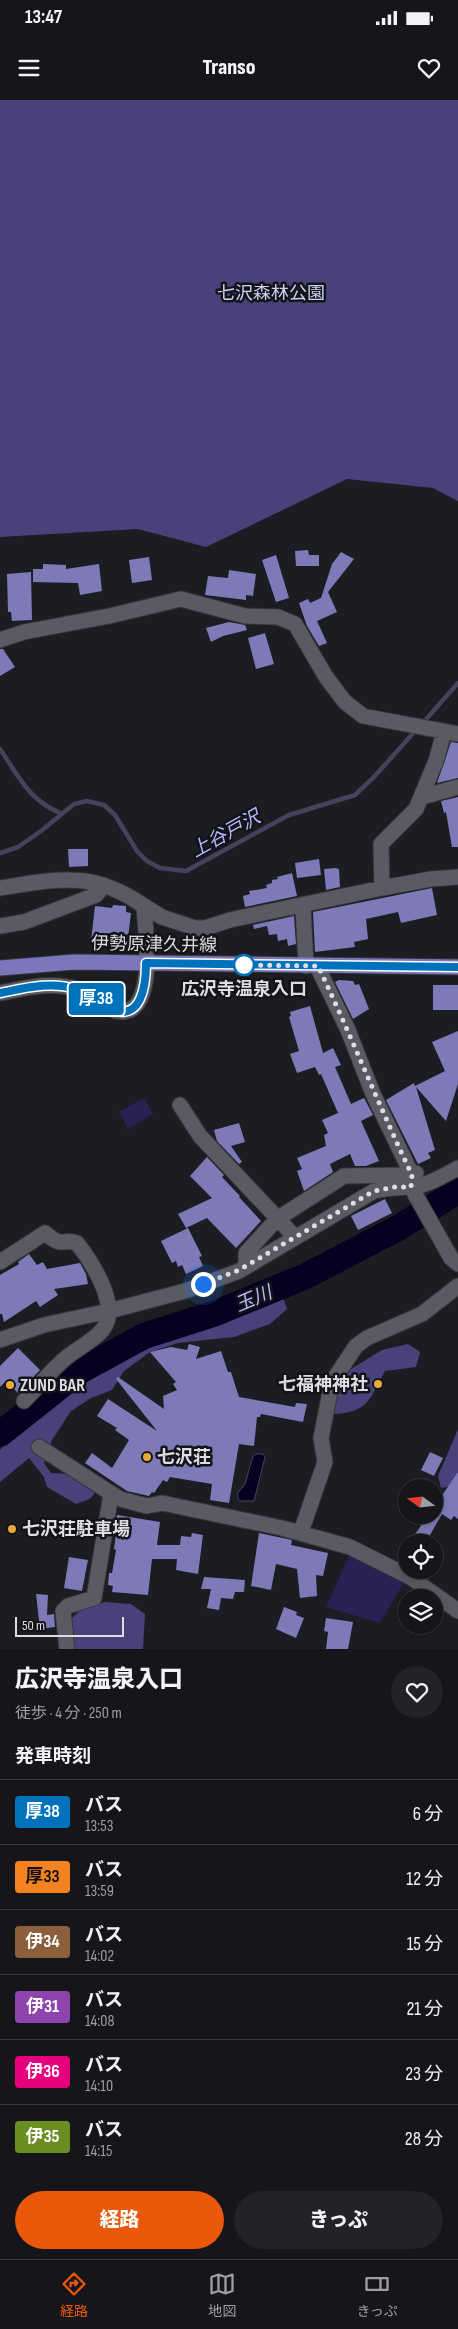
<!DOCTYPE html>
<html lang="ja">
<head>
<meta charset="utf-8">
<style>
	body { margin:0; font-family:"Sofia Sans Condensed","Noto Sans JP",sans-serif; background:#222227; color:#f1f3f6; height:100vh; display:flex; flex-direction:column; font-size:19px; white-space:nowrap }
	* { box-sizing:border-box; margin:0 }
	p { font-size:16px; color:#9d9fa2 }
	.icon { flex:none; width:28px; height:28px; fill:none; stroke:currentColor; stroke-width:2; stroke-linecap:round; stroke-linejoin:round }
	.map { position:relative; height:1549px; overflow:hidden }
	.details { display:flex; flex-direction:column; background:#15151a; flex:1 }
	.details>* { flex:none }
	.badge { padding:0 10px; border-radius:4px; font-size:18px; line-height:32px }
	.needle { width:32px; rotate:285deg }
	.buttons { position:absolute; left:398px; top:1379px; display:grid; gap:10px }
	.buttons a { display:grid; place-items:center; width:45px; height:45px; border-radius:50%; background:#15151a; box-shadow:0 2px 8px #0003,0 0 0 1px #343439; font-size:25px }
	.scale { position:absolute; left:15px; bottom:12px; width:109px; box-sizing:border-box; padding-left:5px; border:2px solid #dddde2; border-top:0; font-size:14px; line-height:18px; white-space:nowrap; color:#dddde2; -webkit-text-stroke:4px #13131a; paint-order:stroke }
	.you { position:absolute; width:25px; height:25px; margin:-12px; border:4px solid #fff; border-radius:50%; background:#1a73e8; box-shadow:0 0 0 8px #1a73e833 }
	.map>.badge { position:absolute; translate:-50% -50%; box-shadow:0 0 0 2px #fff }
	h2 { padding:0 15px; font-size:19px; line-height:45px }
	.round { display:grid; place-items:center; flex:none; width:52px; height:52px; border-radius:26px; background:#222227 }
	.head { display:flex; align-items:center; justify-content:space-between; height:85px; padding:0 15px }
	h1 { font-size:24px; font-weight:800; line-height:38px }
	.primary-button { display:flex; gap:10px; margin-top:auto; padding:10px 15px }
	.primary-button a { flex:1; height:58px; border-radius:30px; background:#ea580c; color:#fff; font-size:20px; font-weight:800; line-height:58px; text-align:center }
	.primary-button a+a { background:#222227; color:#f1f3f6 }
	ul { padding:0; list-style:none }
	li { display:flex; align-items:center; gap:15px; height:65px; padding:0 15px; border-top:1px solid #343439 }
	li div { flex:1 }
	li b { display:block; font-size:19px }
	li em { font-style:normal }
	li .badge { min-width:55px; font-weight:700; text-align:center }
	.status { display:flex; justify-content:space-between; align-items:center; height:35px; padding:0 25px; background:#15151a; direction:ltr }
	.status svg { height:14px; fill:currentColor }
	header { display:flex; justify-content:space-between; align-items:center; height:65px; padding:0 15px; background:#15151a; font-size:22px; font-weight:800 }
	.menu { display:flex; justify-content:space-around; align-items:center; height:70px; border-top:1px solid #343439; background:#15151a; font-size:14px; color:#9d9fa2 }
	.menu a { display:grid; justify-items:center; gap:2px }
	.menu .current { color:#ea580c }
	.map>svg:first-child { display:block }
</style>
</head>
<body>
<div class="status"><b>13:47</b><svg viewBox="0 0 49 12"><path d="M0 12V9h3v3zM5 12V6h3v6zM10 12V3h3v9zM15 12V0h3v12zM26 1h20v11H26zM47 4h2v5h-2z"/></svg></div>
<header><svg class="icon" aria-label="menu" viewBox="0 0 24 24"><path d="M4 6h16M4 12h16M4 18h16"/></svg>Transo<svg class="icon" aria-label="heart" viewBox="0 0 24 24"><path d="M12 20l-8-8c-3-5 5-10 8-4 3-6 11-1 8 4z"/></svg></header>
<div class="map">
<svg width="458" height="1549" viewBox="0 0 458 1549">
	<rect width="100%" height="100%" fill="#1c1c23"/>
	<path fill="#292053" d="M 144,998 L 153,1014 L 128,1029 L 119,1012 Z
		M 349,1456 L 361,1458 L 405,1481 L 380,1523 L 326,1507 Z"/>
	<path fill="#49417a" d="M 0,0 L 458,0 L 458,401 L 433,388 L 347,379 L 206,447 L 138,429 L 0,437 Z
		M 274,1195 L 284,1200 L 287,1209 L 270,1224 L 234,1237 L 178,1243 L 150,1252 L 124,1271 L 112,1290 L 91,1298 L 71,1311 L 52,1340 L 44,1363 L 51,1373 L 67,1374 L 97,1390 L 90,1399 L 76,1404 L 47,1387 L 44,1377 L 29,1358 L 0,1382 L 0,1350 L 19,1329 L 19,1311 C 35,1296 50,1284 68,1273 L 83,1277 L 101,1272 L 139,1245 Z
		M 408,1244 L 420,1252 L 416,1267 L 385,1271 C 370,1298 369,1312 335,1314 L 331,1308 L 338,1288 L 351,1269 L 382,1250 Z
		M 458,1329 L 458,1381 L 453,1386 L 441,1388 L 438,1376 Z
		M 105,1502 L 131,1504 L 145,1514 L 143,1549 L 72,1549 L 68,1522 L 79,1511 Z"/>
	<path fill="#070021" stroke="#47425b" d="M 256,1354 L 263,1354 L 265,1357 L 254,1401 L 239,1401 L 237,1394 L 245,1384 L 253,1356 Z"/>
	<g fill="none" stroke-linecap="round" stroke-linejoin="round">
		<path stroke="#47425b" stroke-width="4.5" d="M 421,625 L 458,583
			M 0,649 C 19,677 28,699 60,713
			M 0,753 L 18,747 L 41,731 L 74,704 L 87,701 L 104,705 L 115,715 L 137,751 L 147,761 L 160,768 L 186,771 L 289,715 L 355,695 L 374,677 L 416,630"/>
		<path stroke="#070021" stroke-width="26" d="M 0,1334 L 78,1272 L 144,1236 L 216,1213 L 306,1176 L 398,1128 L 458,1091"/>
	</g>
	<path fill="#7f79b7" d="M 308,450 L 309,455 L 319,455 L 319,466 L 296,466 L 295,451 Z
		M 341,452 L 354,459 L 328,492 L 337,512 L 317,521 L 327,543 L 319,546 L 307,526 L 299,503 L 308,499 L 310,503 L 321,498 L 332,464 Z
		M 276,455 L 289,498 L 276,502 L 262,460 Z
		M 149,457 L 152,480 L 132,483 L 129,460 Z
		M 43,464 L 66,465 L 66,469 L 99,464 L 102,491 L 80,495 L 78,483 L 33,482 L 33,469 L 43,469 Z
		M 229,470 L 256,474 L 253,496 L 246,495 L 246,500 L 205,495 L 208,476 L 228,478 Z
		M 31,472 L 32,520 L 12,521 L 11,512 L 8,512 L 7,474 Z
		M 229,522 L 245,525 L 247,530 L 223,536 L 211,542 L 206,528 Z
		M 265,533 L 274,564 L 256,569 L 248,538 Z
		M 0,549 L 3,549 L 15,567 L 0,576 Z
		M 451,642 L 458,643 L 458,678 L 437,683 Z
		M 458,697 L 458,747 L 452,747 L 446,712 L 444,713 L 441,701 Z
		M 68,749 L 88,749 L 88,766 L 69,767 Z
		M 319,759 L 321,775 L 297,778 L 295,763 Z
		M 335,768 L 339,769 L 340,787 L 326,790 L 324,769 Z
		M 292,773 L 297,796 L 245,807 L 243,796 L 250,794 L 249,791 L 267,788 L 266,785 L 272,783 L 272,780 L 278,779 L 277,777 Z
		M 432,788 L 437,815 L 401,823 L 398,812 L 366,819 L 368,839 L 354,842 L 355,847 L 315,852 L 313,812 Z
		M 113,805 L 126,806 L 126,812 L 131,813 L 127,846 L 91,841 L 95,806 L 112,808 Z
		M 294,816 L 296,844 L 288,846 L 287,839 L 278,841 L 277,834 L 269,835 L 267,826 L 254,829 L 253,825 Z
		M 339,880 L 353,881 L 355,885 L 359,884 L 369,909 L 353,919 L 335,882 Z
		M 433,885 L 458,885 L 458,910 L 433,910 Z
		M 310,906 L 323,953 L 333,948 L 341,965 L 335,967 L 351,1004 L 364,998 L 373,1015 L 361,1021 L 379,1061 L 366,1066 L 355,1066 L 350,1054 L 330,1064 L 333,1072 L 304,1091 L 297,1071 L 302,1069 L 297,1058 L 326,1046 L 324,1035 L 328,1033 L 322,1020 L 338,1013 L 321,974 L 319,975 L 315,967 L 297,973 L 290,954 L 299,951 L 289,917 L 291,916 L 290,912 Z
		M 458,931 L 458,984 L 446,1021 L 416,987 L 435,1050 L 428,1053 L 431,1058 L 418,1064 L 386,1000 L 414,983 L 415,986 L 445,971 L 432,942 Z
		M 239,1023 L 245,1042 L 231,1046 L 242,1062 L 239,1064 L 217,1041 L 214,1030 Z
		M 207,1057 L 224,1075 L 222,1077 L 240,1096 L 239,1097 L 261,1121 L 236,1148 L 207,1118 L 186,1128 L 178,1114 L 212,1098 L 190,1076 Z
		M 385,1099 L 392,1113 L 358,1130 L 351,1116 Z
		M 188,1128 L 202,1156 L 199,1157 L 203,1166 L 186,1174 L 182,1165 L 178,1167 L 176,1161 L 172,1163 L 161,1141 Z
		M 29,1154 L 37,1165 L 43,1162 L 47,1169 L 80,1163 L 86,1174 L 88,1184 L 54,1189 L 58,1195 L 40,1207 L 36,1201 L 4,1222 L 2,1214 L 0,1214 L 0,1175 L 19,1164 L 18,1162 Z
		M 189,1244 L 200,1247 L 196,1259 L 221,1251 L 228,1272 L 231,1272 L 239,1297 L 295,1307 L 296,1303 L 307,1304 L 303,1322 L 261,1314 L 260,1317 L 257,1317 L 254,1346 L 239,1344 L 229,1403 L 210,1400 L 212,1384 L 170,1377 L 167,1382 L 163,1380 L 154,1393 L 152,1392 L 149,1396 L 127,1391 L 85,1363 L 92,1353 L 112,1368 L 129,1340 L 115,1330 L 117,1328 L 97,1316 L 108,1299 L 157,1331 L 116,1279 L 118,1277 L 164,1309 L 163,1296 L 177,1290 L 173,1284 L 176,1282 L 150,1252 L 171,1247 L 187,1250 Z
		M 18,1248 L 40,1270 L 18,1293 L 6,1281 L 0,1287 L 0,1266 Z
		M 430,1352 L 443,1358 L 434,1376 L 421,1370 Z
		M 458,1372 L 458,1419 L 454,1416 L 451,1420 L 442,1414 L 426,1442 L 410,1442 L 428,1415 L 434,1415 L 434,1407 Z
		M 117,1415 L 160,1422 L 157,1445 L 180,1445 L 181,1436 L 191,1437 L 192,1433 L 203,1435 L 198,1474 L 176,1470 L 177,1459 L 152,1459 L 148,1495 L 112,1492 L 113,1486 L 108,1485 L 109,1473 L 112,1473 L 116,1450 L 114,1449 L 116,1434 L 114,1434 Z
		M 259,1433 L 292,1440 L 291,1445 L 328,1453 L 323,1476 L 316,1475 L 317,1496 L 300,1498 L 297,1469 L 276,1464 L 271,1490 L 251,1486 Z
		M 69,1457 L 88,1460 L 82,1491 L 64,1488 Z
		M 204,1477 L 245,1480 L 244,1492 L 235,1492 L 233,1499 L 221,1498 L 219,1510 L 207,1508 L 211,1489 L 201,1489 Z
		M 36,1494 L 48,1495 L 47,1515 L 54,1514 L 55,1527 L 40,1529 Z
		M 284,1507 L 297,1512 L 296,1515 L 304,1518 L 296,1538 L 276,1529 Z
		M 326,1518 L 353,1522 L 348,1549 L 326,1549 L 328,1532 L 324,1531 Z"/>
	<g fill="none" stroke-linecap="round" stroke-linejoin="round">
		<g stroke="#36363b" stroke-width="17">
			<path id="minor" d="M 0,540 L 24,532 L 109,516 L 181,499 L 245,516 L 278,517 L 295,524 L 326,577 L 345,602 L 363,616 L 458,634
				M 422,697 L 458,687
				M 0,788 C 58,779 93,770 144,806 C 145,828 159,920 116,911 C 101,907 91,893 76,889 C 51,881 25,888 0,893
				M 382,788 L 381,744 L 416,709 L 436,661 L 444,632
				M 144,806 L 162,817 L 195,828 L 205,828 L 230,820 L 382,788 L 431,779 L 458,777
				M 303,806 L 306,866
				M 0,826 L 24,822 L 96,795 L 104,785
				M 317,866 L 348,930 L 373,994 L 412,1075 L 411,1087 L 451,1158 L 458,1164
				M 180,1005 L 200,1036 L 295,1137
				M 0,1162 L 45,1133 C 65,1150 62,1137 77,1143 C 91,1161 121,1206 103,1229 C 97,1238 77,1249 67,1257 C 51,1270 38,1287 24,1301
				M 246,1167 L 246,1153 L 277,1119 L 344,1076 L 412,1075 L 416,1073
				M 39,1347 L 120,1399 L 147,1406 L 162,1403 L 282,1428 L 350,1447 L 410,1477 L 458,1511
				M 301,1432 L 325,1362 L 321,1338 L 332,1282 L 356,1246 L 367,1238 L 422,1214 L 458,1186
				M 67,1549 L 63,1511 L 68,1506 L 94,1498 L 111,1394"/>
		</g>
		<g stroke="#36363b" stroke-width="17">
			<path id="tertiary" d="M 0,1240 L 44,1225 L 109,1211 L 185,1191 L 239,1171 L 374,1091 C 386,1088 397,1088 410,1087 C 427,1086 443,1076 458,1068"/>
		</g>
		<g stroke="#36363b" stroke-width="17">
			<path id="primary" d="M 0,868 L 74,862 L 458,867"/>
		</g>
		<use href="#minor" stroke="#5a5a62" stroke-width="15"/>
		<use href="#tertiary" stroke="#5a5a62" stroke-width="15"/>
		<use href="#primary" stroke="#7d76ba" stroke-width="15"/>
	</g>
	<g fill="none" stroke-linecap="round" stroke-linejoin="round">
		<g stroke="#fff" stroke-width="11">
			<path id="line" d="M 0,893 C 25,888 51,881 76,889 C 89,893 98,903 109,908 C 142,924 146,884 146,863 L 458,867"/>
		</g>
		<use href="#line" stroke="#0072bc" stroke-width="8"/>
		<path stroke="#dddde2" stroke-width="5" stroke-dasharray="0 9" d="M 203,1184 L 239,1170 L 374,1091 L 394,1087 L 411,1087 L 412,1075 C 379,1006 351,935 318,866 L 244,865"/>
	</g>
	<circle fill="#fff" stroke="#0072bc" stroke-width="2.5" cx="244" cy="865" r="10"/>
	<g fill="#eaaa39" stroke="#13131a" stroke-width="2">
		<circle cx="378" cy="1284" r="5"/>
		<circle cx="10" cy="1285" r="5"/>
		<circle cx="147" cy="1357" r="5"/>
		<circle cx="12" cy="1429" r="5"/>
	</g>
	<g text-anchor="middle" stroke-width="5" stroke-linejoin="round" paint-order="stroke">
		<g font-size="18" fill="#d2d1f4" stroke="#13131a">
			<text x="271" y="199">七沢森林公園</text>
		</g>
		<g font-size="18" fill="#dddde2" stroke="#13131a">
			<text transform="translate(154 844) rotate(1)" y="6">伊勢原津久井線</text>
		</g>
		<g font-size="18" font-weight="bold" fill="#dddde2" stroke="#13131a">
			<text x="244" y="895">広沢寺温泉入口</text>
		</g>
		<g font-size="18" font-weight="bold" fill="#dddde2" stroke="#13131a" text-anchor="start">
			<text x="368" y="1290" text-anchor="end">七福神神社</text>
			<text x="20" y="1291">ZUND BAR</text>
			<text x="157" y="1363">七沢荘</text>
			<text x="22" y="1435">七沢荘駐車場</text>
		</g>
		<g font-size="19" font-style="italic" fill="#bdb8fe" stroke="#13131a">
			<text transform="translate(225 733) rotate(-29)" y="7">上谷戸沢</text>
			<text transform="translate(253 1198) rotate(-23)" y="7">玉川</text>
		</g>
	</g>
</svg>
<div class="buttons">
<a><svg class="needle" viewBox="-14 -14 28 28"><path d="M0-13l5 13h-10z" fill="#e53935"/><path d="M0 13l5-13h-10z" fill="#9d9fa2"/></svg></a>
<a><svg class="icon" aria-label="locate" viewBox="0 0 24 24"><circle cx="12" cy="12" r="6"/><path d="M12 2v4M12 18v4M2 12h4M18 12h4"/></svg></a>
<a><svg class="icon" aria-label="layers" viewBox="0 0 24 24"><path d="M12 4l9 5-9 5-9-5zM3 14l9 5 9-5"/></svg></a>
</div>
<div class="scale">50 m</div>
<div class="you" style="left:203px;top:1184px"></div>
<b class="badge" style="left:96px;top:899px;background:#0072bc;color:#fff">厚38</b>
</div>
<section class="details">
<div class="head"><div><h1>広沢寺温泉入口</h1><p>徒歩 · 4 分 · 250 m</p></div><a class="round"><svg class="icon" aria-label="heart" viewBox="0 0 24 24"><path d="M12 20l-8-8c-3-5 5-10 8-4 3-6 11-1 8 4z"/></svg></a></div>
<h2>発車時刻</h2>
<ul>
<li><span class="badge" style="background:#0072bc;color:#fff">厚38</span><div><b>バス</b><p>13:53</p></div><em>6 分</em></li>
<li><span class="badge" style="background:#f58220;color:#111">厚33</span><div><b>バス</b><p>13:59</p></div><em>12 分</em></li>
<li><span class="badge" style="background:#8b5e3c;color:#fff">伊34</span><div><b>バス</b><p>14:02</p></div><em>15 分</em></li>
<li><span class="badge" style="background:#8e44ad;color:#fff">伊31</span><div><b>バス</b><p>14:08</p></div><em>21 分</em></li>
<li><span class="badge" style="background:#e6007e;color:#fff">伊36</span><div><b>バス</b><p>14:10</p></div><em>23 分</em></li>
<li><span class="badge" style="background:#6b8e23;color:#fff">伊35</span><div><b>バス</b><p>14:15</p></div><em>28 分</em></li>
</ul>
<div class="primary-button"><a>経路</a><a>きっぷ</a></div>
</section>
<nav class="menu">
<a class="current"><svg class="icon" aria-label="directions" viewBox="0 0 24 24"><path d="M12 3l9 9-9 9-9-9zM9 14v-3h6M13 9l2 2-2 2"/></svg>経路</a>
<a><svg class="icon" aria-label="map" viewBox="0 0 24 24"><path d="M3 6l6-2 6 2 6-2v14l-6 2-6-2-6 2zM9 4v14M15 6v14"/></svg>地図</a>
<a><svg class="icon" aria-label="tickets" viewBox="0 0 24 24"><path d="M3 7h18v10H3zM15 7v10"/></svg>きっぷ</a>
</nav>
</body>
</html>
